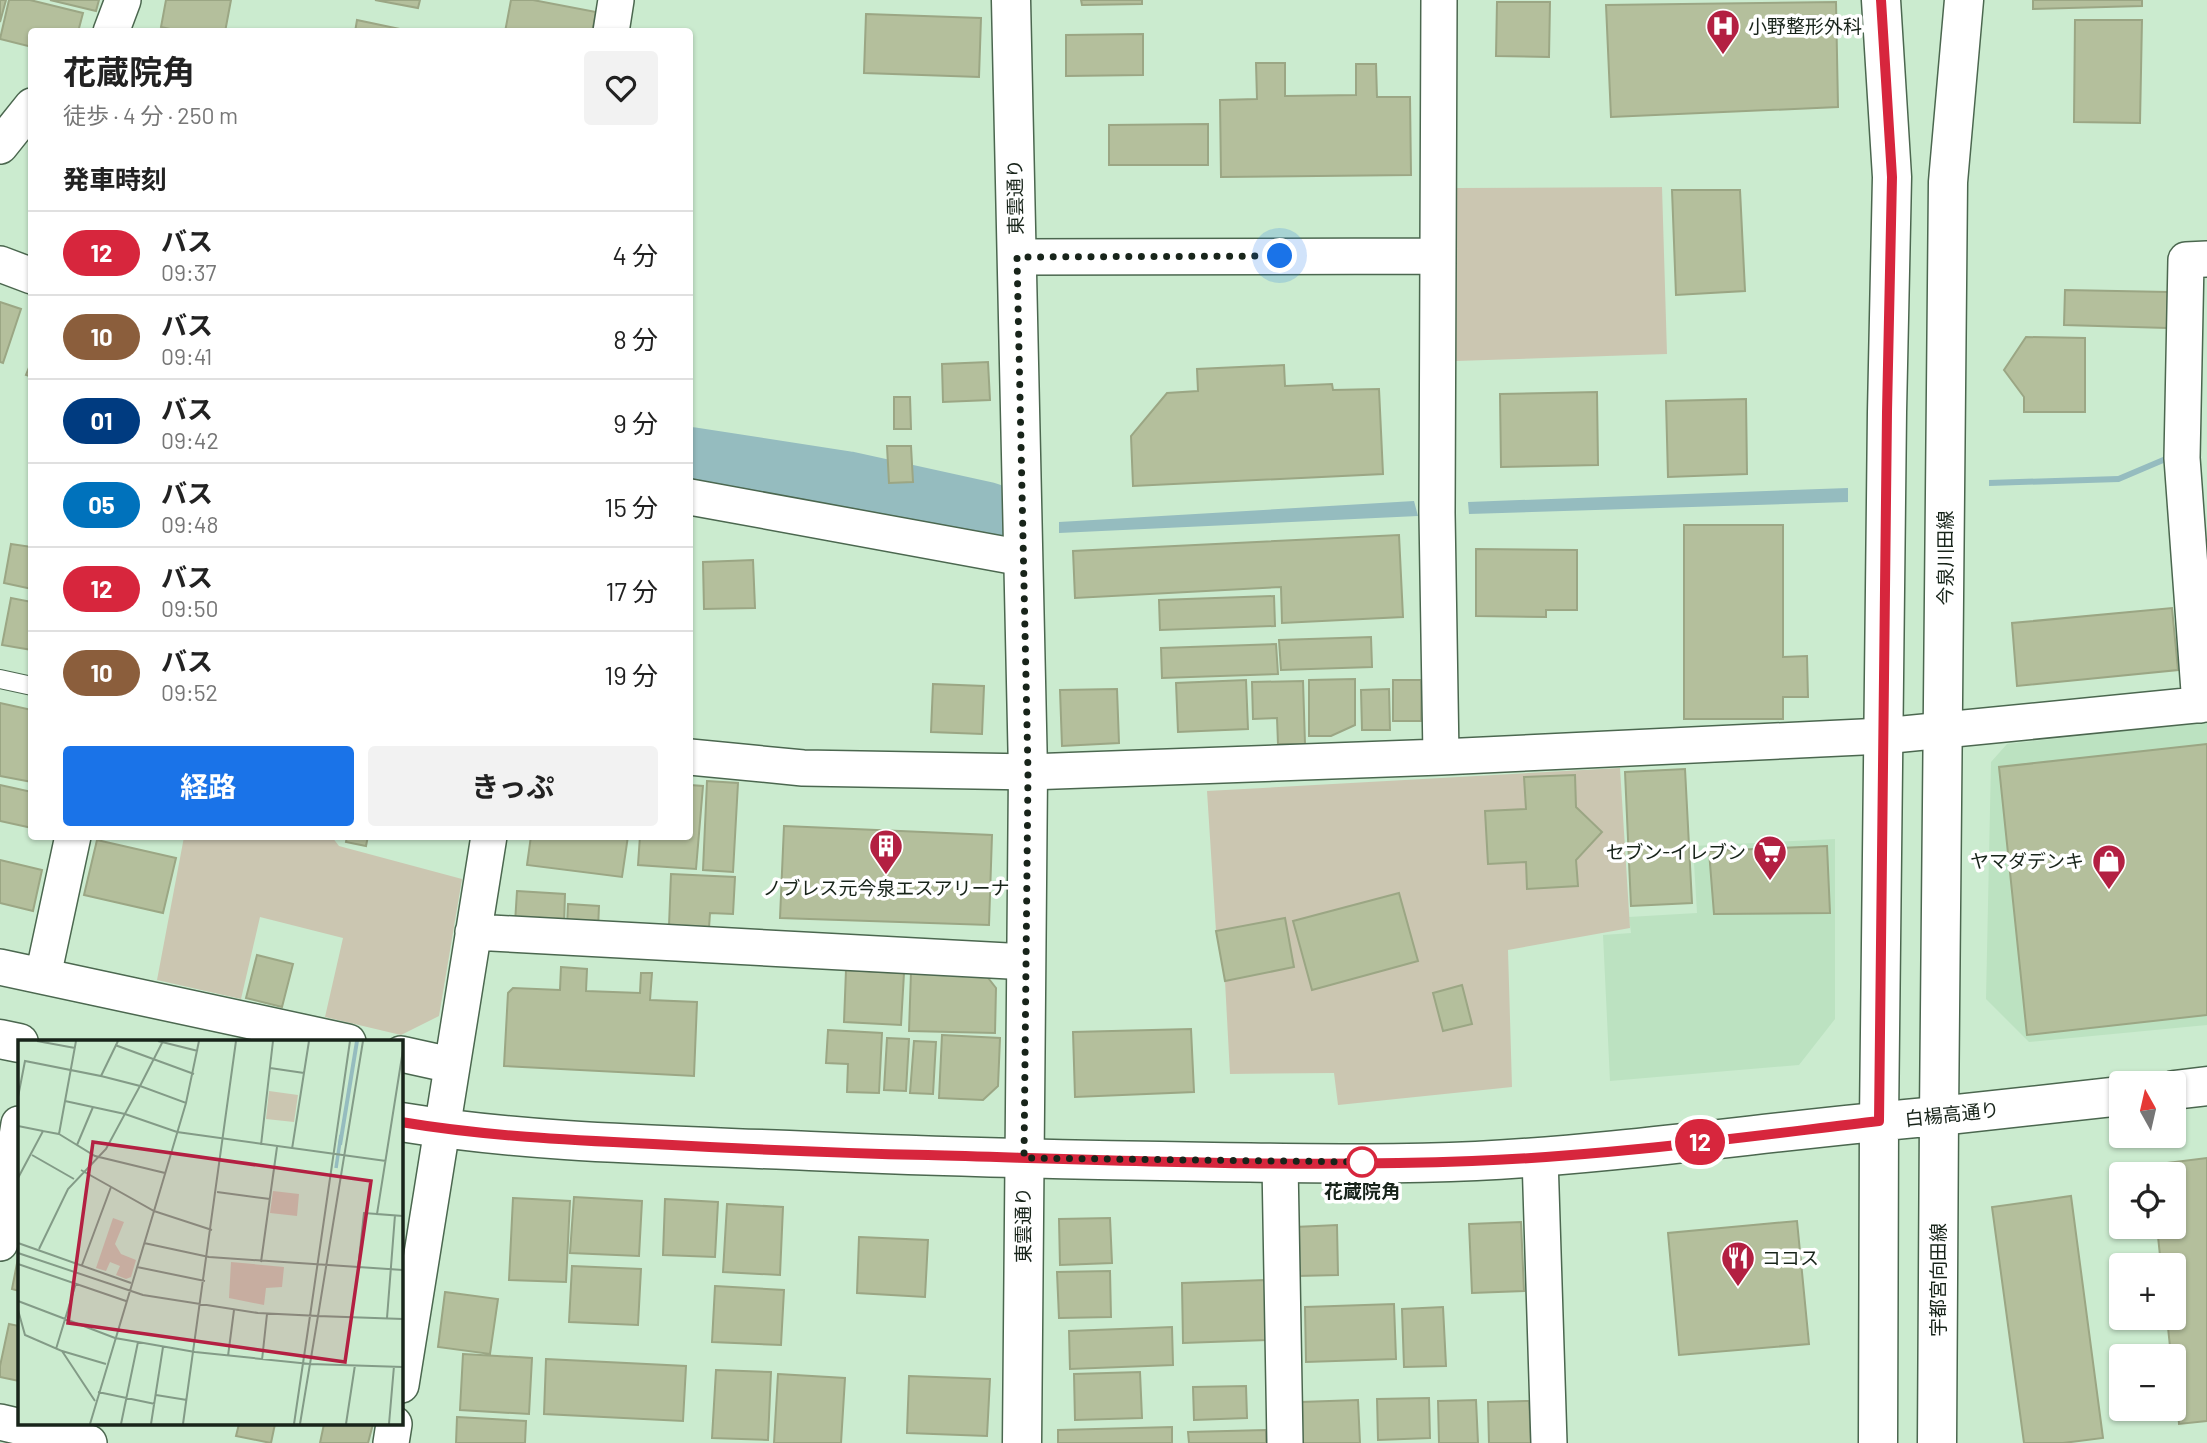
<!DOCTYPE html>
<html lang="ja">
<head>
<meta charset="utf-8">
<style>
	body { margin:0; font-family:Barlow,"Noto Sans JP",sans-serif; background:#f2f2f2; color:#222; height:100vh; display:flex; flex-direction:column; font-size:26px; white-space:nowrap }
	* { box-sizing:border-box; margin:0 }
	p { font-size:23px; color:#767676 }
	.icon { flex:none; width:38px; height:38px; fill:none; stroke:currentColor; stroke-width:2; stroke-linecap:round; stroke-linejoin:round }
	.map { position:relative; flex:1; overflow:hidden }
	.side { position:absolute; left:28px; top:28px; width:665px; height:812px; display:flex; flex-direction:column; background:#fff; border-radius:7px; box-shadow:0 2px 5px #0004 }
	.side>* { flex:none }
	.badge { padding:0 14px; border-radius:23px; font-size:24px; line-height:46px }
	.needle { width:46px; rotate:352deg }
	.fabs { position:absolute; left:2109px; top:1071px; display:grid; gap:14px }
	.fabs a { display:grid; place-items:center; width:77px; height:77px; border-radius:7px; background:#fff; box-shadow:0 2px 5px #0004; font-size:35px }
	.you { position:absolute; width:35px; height:35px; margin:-18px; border:5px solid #fff; border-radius:50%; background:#1a73e8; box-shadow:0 0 0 10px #1a73e833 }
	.map>.badge { position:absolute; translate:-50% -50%; box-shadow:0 0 0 4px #fff }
	h2 { padding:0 35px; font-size:26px; line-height:63px }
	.round { display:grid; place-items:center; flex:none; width:74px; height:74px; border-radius:7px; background:#f2f2f2 }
	.overview { display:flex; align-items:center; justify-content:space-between; height:119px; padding:0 35px }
	h1 { font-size:33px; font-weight:700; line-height:52px }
	.button { display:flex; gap:14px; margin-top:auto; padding:14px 35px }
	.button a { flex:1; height:80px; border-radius:7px; background:#1a73e8; color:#fff; font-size:28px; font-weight:700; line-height:80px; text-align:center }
	.button a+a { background:#f2f2f2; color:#222 }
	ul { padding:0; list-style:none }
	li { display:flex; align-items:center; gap:21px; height:84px; padding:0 35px; border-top:2px solid #e0e0e0 }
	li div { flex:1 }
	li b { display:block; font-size:26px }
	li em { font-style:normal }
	li .badge { min-width:77px; font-weight:700; text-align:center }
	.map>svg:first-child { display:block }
</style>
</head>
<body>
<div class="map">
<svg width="2207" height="1443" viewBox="0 0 2207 1443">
	<rect width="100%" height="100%" fill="#cbebcf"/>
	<path fill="#bce2c1" d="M 2207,722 L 2207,1025 L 2029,1042 L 1986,999 L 1991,762 L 2007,744 Z
		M 1835,839 L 1835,1019 L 1799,1065 L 1610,1081 L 1603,935 L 1631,933 L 1629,917 L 1697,913 L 1693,846 Z"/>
	<path fill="#cbc6b1" d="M 1662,187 L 1667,354 L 1456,361 L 1457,188 Z
		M 1620,768 L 1630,928 L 1508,950 L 1512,1087 L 1338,1105 L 1334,1073 L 1230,1074 L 1225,981 L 1216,931 L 1207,791 Z
		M 184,837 L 332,837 L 339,846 L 462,879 L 439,1016 L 401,1035 L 325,1017 L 343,938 L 260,917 L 241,999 L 157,980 Z"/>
	<path fill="#95bcbf" d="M 2170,454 L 2173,459 L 2119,482 L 1989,486 L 1989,480 L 2118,476 Z
		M 690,456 L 842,481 L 974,512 L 967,520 L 845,494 L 690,470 Z
		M 1848,488 L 1848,502 L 1469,514 L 1468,502 Z
		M 1414,501 L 1418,516 L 1059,533 L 1059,522 Z"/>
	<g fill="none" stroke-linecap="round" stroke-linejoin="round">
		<path stroke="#95bcbf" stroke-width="74" d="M 690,464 L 845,488 L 986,519"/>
	</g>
	<path fill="#b4bf9c" stroke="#9ba684" stroke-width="2" d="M 0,0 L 6,0 L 0,22 Z
		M 9,0 L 30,0 L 83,13 L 78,32 L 32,32 L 32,47 L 0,39 Z
		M 50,0 L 99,0 L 96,11 Z
		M 166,0 L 231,0 L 225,32 L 184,32 L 161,27 Z
		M 375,0 L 420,0 L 418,8 Z
		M 511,0 L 533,0 L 596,12 L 592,32 L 505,32 Z
		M 1081,0 L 1142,0 L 1142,4 L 1082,5 Z
		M 2033,0 L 2142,0 L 2142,6 L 2033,9 Z
		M 1497,2 L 1550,2 L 1549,57 L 1496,56 Z
		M 1836,2 L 1838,107 L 1611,117 L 1606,5 Z
		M 866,14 L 981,18 L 979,77 L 864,73 Z
		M 357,20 L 414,32 L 355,32 Z
		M 2075,20 L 2142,20 L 2140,123 L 2074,122 Z
		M 1143,34 L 1143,75 L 1066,76 L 1066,35 Z
		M 1256,63 L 1285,63 L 1285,96 L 1356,95 L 1356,64 L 1376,64 L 1377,97 L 1410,97 L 1411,175 L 1221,177 L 1220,100 L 1257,99 Z
		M 1208,124 L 1208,165 L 1109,165 L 1109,125 Z
		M 1672,190 L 1740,190 L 1745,291 L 1676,295 Z
		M 2065,290 L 2168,292 L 2167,328 L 2064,325 Z
		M 0,302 L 21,309 L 3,363 L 0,362 Z
		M 2026,337 L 2085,338 L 2085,412 L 2024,412 L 2024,397 L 2004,370 Z
		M 32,360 L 32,377 L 26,375 Z
		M 988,362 L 990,400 L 943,402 L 942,364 Z
		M 1284,365 L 1285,386 L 1332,384 L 1333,390 L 1379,389 L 1383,474 L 1133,486 L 1131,436 L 1167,393 L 1198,391 L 1197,369 Z
		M 1597,392 L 1598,465 L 1501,467 L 1500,394 Z
		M 894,397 L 910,397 L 911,429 L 894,429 Z
		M 1746,399 L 1747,474 L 1668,477 L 1666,401 Z
		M 887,446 L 911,446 L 913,482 L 889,483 Z
		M 1684,525 L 1783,525 L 1783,657 L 1807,656 L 1808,697 L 1783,697 L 1783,719 L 1684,719 Z
		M 1399,535 L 1403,617 L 1282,623 L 1281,587 L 1075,598 L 1073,551 Z
		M 11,544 L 32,547 L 32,589 L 4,583 Z
		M 1476,549 L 1577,550 L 1577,610 L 1546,610 L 1546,617 L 1476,616 Z
		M 753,560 L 755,608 L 704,609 L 703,562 Z
		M 1274,596 L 1275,626 L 1160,630 L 1159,600 Z
		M 11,598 L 32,602 L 32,650 L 2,645 Z
		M 2172,608 L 2178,670 L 2017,686 L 2012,623 Z
		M 1371,637 L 1372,667 L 1281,670 L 1279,640 Z
		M 1276,644 L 1278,674 L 1162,678 L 1161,648 Z
		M 1355,679 L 1355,725 L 1331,736 L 1309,736 L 1309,680 Z
		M 1246,680 L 1248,729 L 1178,732 L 1176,683 Z
		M 1393,680 L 1421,680 L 1421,721 L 1393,721 Z
		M 1303,681 L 1305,744 L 1278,744 L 1277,718 L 1253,719 L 1252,682 Z
		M 933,684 L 984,686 L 982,734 L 931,732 Z
		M 1117,689 L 1119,743 L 1062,746 L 1060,690 Z
		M 1389,689 L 1390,730 L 1362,730 L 1361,690 Z
		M 0,703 L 32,710 L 32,782 L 0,776 Z
		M 2207,744 L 2207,1015 L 2027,1035 L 1999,767 Z
		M 1685,769 L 1692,903 L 1631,906 L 1625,772 Z
		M 1575,775 L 1576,807 L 1602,832 L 1576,860 L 1578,886 L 1527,889 L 1526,862 L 1488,864 L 1485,811 L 1526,809 L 1524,777 Z
		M 707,781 L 738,783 L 733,872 L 703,870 Z
		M 0,785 L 32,792 L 32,828 L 0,821 Z
		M 690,785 L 703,786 L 696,869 L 638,865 L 640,836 L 690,836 Z
		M 784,826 L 992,835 L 989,925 L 780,918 Z
		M 347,836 L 368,836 L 366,846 L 346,842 Z
		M 531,836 L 628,836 L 622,877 L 527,865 Z
		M 97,840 L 176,858 L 163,913 L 84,895 Z
		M 1827,846 L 1830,913 L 1714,914 L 1709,851 Z
		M 0,860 L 42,870 L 33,911 L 0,903 Z
		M 671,874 L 735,877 L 733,914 L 710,913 L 709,928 L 669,926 Z
		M 517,891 L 565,894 L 564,925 L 515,923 Z
		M 1399,893 L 1418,961 L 1312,990 L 1293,921 Z
		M 568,904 L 599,906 L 598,929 L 567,927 Z
		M 1285,918 L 1294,967 L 1225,981 L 1216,931 Z
		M 257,955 L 293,964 L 282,1007 L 246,998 Z
		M 561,967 L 587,969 L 586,991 L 640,993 L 641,973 L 652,973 L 650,1000 L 697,1002 L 694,1076 L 504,1066 L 508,993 L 513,988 L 560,990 Z
		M 846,970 L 904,973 L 901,1025 L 844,1022 Z
		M 911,972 L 985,974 L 996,988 L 995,1033 L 909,1031 Z
		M 1462,985 L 1472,1024 L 1443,1031 L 1433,993 Z
		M 1191,1029 L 1194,1092 L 1075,1097 L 1073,1032 Z
		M 828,1030 L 882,1033 L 879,1093 L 847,1092 L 848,1064 L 826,1063 Z
		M 942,1035 L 1000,1038 L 998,1086 L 983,1100 L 939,1098 Z
		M 887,1038 L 909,1039 L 906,1091 L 884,1090 Z
		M 914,1041 L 936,1042 L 933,1094 L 910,1093 Z
		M 2207,1158 L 2207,1421 L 2179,1424 L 2174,1356 L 2171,1356 L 2167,1318 L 2174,1318 L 2174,1265 L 2161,1265 L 2157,1227 L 2174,1227 L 2174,1174 L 2151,1174 L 2150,1165 Z
		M 2071,1196 L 2103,1438 L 2063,1443 L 2024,1443 L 1992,1207 Z
		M 574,1197 L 642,1201 L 639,1256 L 570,1253 Z
		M 513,1198 L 570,1201 L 566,1282 L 509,1280 Z
		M 665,1199 L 718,1202 L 715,1257 L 663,1255 Z
		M 727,1204 L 783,1207 L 780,1275 L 723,1272 Z
		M 1110,1218 L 1112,1263 L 1060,1265 L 1059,1219 Z
		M 1797,1221 L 1809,1344 L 1679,1355 L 1668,1233 Z
		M 1521,1222 L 1524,1291 L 1472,1293 L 1469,1224 Z
		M 1337,1225 L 1338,1275 L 1297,1276 L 1295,1227 Z
		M 859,1237 L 928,1240 L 925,1297 L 857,1293 Z
		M 19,1253 L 19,1291 L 12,1289 Z
		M 572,1266 L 641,1269 L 638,1325 L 569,1322 Z
		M 1110,1271 L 1111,1317 L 1059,1318 L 1057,1272 Z
		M 1265,1280 L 1267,1340 L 1183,1343 L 1182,1283 Z
		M 715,1286 L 784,1290 L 781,1345 L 712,1342 Z
		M 445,1292 L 498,1299 L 490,1354 L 438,1347 Z
		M 1394,1304 L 1396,1359 L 1306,1362 L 1305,1307 Z
		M 1443,1307 L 1446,1366 L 1404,1367 L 1402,1309 Z
		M 9,1324 L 19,1326 L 19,1381 L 0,1377 L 0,1366 Z
		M 1172,1327 L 1173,1365 L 1070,1369 L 1069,1331 Z
		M 463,1354 L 532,1358 L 529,1414 L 460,1410 Z
		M 546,1359 L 686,1366 L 683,1421 L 544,1414 Z
		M 716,1370 L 771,1372 L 768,1440 L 712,1438 Z
		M 1140,1372 L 1142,1418 L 1075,1420 L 1074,1374 Z
		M 778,1374 L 845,1378 L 841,1443 L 774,1443 Z
		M 909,1376 L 990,1379 L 987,1436 L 907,1433 Z
		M 1246,1386 L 1247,1418 L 1194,1420 L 1193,1387 Z
		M 1429,1398 L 1430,1438 L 1378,1440 L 1377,1399 Z
		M 1358,1400 L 1360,1443 L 1302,1443 L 1301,1402 Z
		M 1476,1400 L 1478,1443 L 1439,1443 L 1438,1401 Z
		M 1529,1401 L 1531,1443 L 1489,1443 L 1488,1402 Z
		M 457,1417 L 526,1421 L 525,1443 L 456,1443 Z
		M 239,1424 L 275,1424 L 271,1443 L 236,1436 Z
		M 324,1424 L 373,1424 L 368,1443 L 320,1443 Z
		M 1172,1427 L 1172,1443 L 1058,1443 L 1058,1430 Z
		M 1266,1430 L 1266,1443 L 1189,1443 L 1188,1432 Z"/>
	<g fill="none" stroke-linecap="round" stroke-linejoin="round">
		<g stroke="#4b674f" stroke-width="20">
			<path id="service" d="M 0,679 L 32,686"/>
		</g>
		<g stroke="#4b674f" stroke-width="38">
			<path id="minor" d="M 1439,0 L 1437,513 L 1441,757
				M 111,32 L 123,0
				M 611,32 L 616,0
				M 0,146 L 32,106
				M 1017,257 L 1438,256
				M 0,264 L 32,276
				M 690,497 L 1023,558
				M 2200,705 L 2182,458 L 2186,260 L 2207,259
				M 690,757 L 803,768 L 1028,772 L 1441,757 L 1883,736 L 2207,704
				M 473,932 L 1026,962
				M 0,967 L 348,1042
				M 43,976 L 73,836
				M 401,1054 L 451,1065
				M 1540,1157 L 1549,1443
				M 1280,1163 L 1285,1443
				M 0,1243 L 19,1124
				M 401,1385 L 489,836
				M 0,1422 L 89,1443
				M 391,1443 L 394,1424"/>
		</g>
		<g stroke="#4b674f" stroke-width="41">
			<path id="tertiary" d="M 1011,0 L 1028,772 L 1022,1443
				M 1964,0 L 1948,182 L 1939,1116 L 2121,1096
				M 2174,1090 L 2207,1086
				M 1879,1121 L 1887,412 L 1892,177 L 1881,0"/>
		</g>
		<g stroke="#4b674f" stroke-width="41">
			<path id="primary" d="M 0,1039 L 19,1043
				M 401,1122 C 536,1144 674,1145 810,1151 C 944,1157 1079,1160 1213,1162 C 1300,1163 1389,1165 1476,1161 C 1631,1153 1784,1129 1939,1116 L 1937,1443
				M 1878,1443 L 1879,1121"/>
		</g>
		<use href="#service" stroke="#fff" stroke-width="18"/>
		<use href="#minor" stroke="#fff" stroke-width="35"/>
		<use href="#tertiary" stroke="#fff" stroke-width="38"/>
		<use href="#primary" stroke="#fff" stroke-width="38"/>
	</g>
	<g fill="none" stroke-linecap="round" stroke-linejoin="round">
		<g stroke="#fff" stroke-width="16">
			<path id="line" d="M 401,1122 C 484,1136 568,1140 653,1144 C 745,1149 836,1153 928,1155 C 1109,1160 1291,1168 1472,1161 C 1608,1156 1744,1137 1879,1121 L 1887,412 L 1892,177 L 1881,0"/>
		</g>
		<use href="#line" stroke="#d7263d" stroke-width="10"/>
		<path stroke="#18241a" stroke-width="7" stroke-dasharray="0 12.6" d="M 1280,256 L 1017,257 L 1028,772 L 1024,1158 L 1362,1162"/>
	</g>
	<defs>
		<g id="hospital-pin" transform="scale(1.75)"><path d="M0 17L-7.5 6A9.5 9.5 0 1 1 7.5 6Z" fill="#b32042" stroke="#fff"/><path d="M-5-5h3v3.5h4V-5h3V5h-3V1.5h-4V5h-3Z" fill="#fff"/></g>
		<g id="building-pin" transform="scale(1.75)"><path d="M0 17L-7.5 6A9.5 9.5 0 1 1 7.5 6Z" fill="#b32042" stroke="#fff"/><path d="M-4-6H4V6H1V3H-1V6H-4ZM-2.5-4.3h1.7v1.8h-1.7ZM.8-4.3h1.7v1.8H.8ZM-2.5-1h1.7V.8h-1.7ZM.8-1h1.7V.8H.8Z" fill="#fff"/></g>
		<g id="supermarket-pin" transform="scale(1.75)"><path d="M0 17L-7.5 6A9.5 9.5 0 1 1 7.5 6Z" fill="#b32042" stroke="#fff"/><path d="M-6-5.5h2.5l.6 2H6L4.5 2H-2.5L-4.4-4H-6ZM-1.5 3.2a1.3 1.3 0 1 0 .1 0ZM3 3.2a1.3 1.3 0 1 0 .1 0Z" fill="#fff"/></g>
		<g id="shop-pin" transform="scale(1.75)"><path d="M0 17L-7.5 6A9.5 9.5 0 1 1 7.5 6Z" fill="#b32042" stroke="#fff"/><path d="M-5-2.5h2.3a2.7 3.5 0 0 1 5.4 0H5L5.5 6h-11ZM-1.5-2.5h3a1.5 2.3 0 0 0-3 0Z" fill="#fff"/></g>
		<g id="restaurant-pin" transform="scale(1.75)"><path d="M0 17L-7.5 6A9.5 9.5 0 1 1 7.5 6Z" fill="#b32042" stroke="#fff"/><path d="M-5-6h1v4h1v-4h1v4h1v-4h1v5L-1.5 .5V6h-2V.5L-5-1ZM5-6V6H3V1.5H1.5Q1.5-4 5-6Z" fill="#fff"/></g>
	</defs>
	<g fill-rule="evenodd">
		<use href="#hospital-pin" x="1723" y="26"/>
		<use href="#building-pin" x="886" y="846"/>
		<use href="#supermarket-pin" x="1770" y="852"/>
		<use href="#shop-pin" x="2109" y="861"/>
		<use href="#restaurant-pin" x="1738" y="1258"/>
	</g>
	<circle fill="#fff" stroke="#d7263d" stroke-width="3.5" cx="1362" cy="1162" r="14"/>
	<g text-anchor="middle" stroke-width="7" stroke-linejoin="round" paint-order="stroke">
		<g font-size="19" fill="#18241a" stroke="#fff" text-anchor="start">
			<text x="1748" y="33">小野整形外科</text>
			<text x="1746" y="859" text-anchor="end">セブン-イレブン</text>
			<text x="2084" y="868" text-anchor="end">ヤマダデンキ</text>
			<text x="886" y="895" text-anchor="middle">ノブレス元今泉エスアリーナ</text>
			<text x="1762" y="1265">ココス</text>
		</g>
		<g font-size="19" fill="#18241a" stroke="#fff">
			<text transform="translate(1015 197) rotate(-91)" y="7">東雲通り</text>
			<text transform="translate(1945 558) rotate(-90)" y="7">今泉川田線</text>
			<text transform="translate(1952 1114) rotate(-6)" y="7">白楊高通り</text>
			<text transform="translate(1023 1225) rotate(-90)" y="7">東雲通り</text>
			<text transform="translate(1938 1280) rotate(-90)" y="7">宇都宮向田線</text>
		</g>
		<g font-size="19" font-weight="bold" fill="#18241a" stroke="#fff">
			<text x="1362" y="1198">花蔵院角</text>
		</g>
	</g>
	<g transform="translate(18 1040)">
		<rect width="385" height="385" fill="#cbebcf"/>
		<path d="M 251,51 L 280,55 L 276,82 L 248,79 ZM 255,151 L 281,154 L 279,176 L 252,173 ZM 95,178 L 106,182 L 97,204 L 103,214 L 118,220 L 113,237 L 108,239 L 98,235 L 102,226 L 92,222 L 88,231 L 78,228 ZM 213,222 L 266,227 L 264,247 L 248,248 L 246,265 L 211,258 Z" fill="#cbc6b1"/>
		<path d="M 337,1 L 341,1 L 324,105 L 320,105 Z" fill="#95bcbf"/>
		<path fill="none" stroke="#95bcbf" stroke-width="3.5" d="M 318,128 L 323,95"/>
		<path fill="none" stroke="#839b87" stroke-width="2" d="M 19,1 L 57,8M 140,1 L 180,11M 145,1 L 122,46 L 168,63 L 181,1M 345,1 L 300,276 L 385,279M 97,5 L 176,34M 385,10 L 359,174 L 385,176M 252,28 L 286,33M 0,57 L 7,21 L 83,36 L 100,1M 47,61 L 107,74 L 159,92 L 368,121M 0,86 L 25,91M 41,94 L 77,116 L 147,133M 59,105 L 75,67M 243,105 L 255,1M 274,109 L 291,1M 14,115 L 56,139M 63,130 L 136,171 L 168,63M 0,138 L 25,91 L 41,94 L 58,1M 199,152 L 252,159M 0,203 L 113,243M 126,203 L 191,217 L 385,230M 21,209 L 50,149 L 88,109 L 122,46 L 83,36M 0,213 L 125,255 L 240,273 L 300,276 L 282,384M 243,222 L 259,107M 0,224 L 108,261M 64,225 L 93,147M 119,227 L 187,241M 340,229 L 346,173 L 359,174M 0,261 L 97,298 L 177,312 L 292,324 L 385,327M 0,270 L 7,295 L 44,311 L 77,361M 292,276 L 332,1M 369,278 L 377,175M 38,309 L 58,243M 44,311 L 88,324M 210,316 L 216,270M 244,320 L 249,274M 80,352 L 137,364M 138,355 L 169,360M 72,384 L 136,171 L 194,190M 103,384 L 120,302M 133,384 L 145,307M 165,384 L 218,1M 276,384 L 292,276M 328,384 L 337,325M 371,384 L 376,326"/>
		<path fill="#b32042" fill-opacity="0.15" stroke="#b32042" stroke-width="3.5" d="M 75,102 L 353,141 L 327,322 L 50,283 Z"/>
		<rect width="385" height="385" fill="none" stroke="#18241a" stroke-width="3.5"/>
	</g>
</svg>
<div class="fabs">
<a><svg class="needle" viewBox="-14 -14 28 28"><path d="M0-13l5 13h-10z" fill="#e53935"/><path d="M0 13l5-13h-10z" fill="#767676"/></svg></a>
<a><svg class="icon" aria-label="locate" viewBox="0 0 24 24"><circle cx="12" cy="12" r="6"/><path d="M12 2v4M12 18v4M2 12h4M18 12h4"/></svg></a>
<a>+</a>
<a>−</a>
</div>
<div class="you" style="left:1280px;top:256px"></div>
<b class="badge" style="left:1700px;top:1142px;background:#d7263d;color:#fff">12</b>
<section class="side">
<div class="overview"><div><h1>花蔵院角</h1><p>徒歩 · 4 分 · 250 m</p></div><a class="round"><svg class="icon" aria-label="heart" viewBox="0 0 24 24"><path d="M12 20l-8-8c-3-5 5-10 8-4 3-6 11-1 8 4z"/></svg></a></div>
<h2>発車時刻</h2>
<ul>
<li><span class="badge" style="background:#d7263d;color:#fff">12</span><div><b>バス</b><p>09:37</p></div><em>4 分</em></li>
<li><span class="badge" style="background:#8b5e3c;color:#fff">10</span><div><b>バス</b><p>09:41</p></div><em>8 分</em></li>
<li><span class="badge" style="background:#003b80;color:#fff">01</span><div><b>バス</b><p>09:42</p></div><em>9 分</em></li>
<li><span class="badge" style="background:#0072bc;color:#fff">05</span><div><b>バス</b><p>09:48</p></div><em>15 分</em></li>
<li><span class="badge" style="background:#d7263d;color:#fff">12</span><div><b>バス</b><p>09:50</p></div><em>17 分</em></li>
<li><span class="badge" style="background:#8b5e3c;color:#fff">10</span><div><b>バス</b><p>09:52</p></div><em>19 分</em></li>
</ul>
<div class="button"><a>経路</a><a>きっぷ</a></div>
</section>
</div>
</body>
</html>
